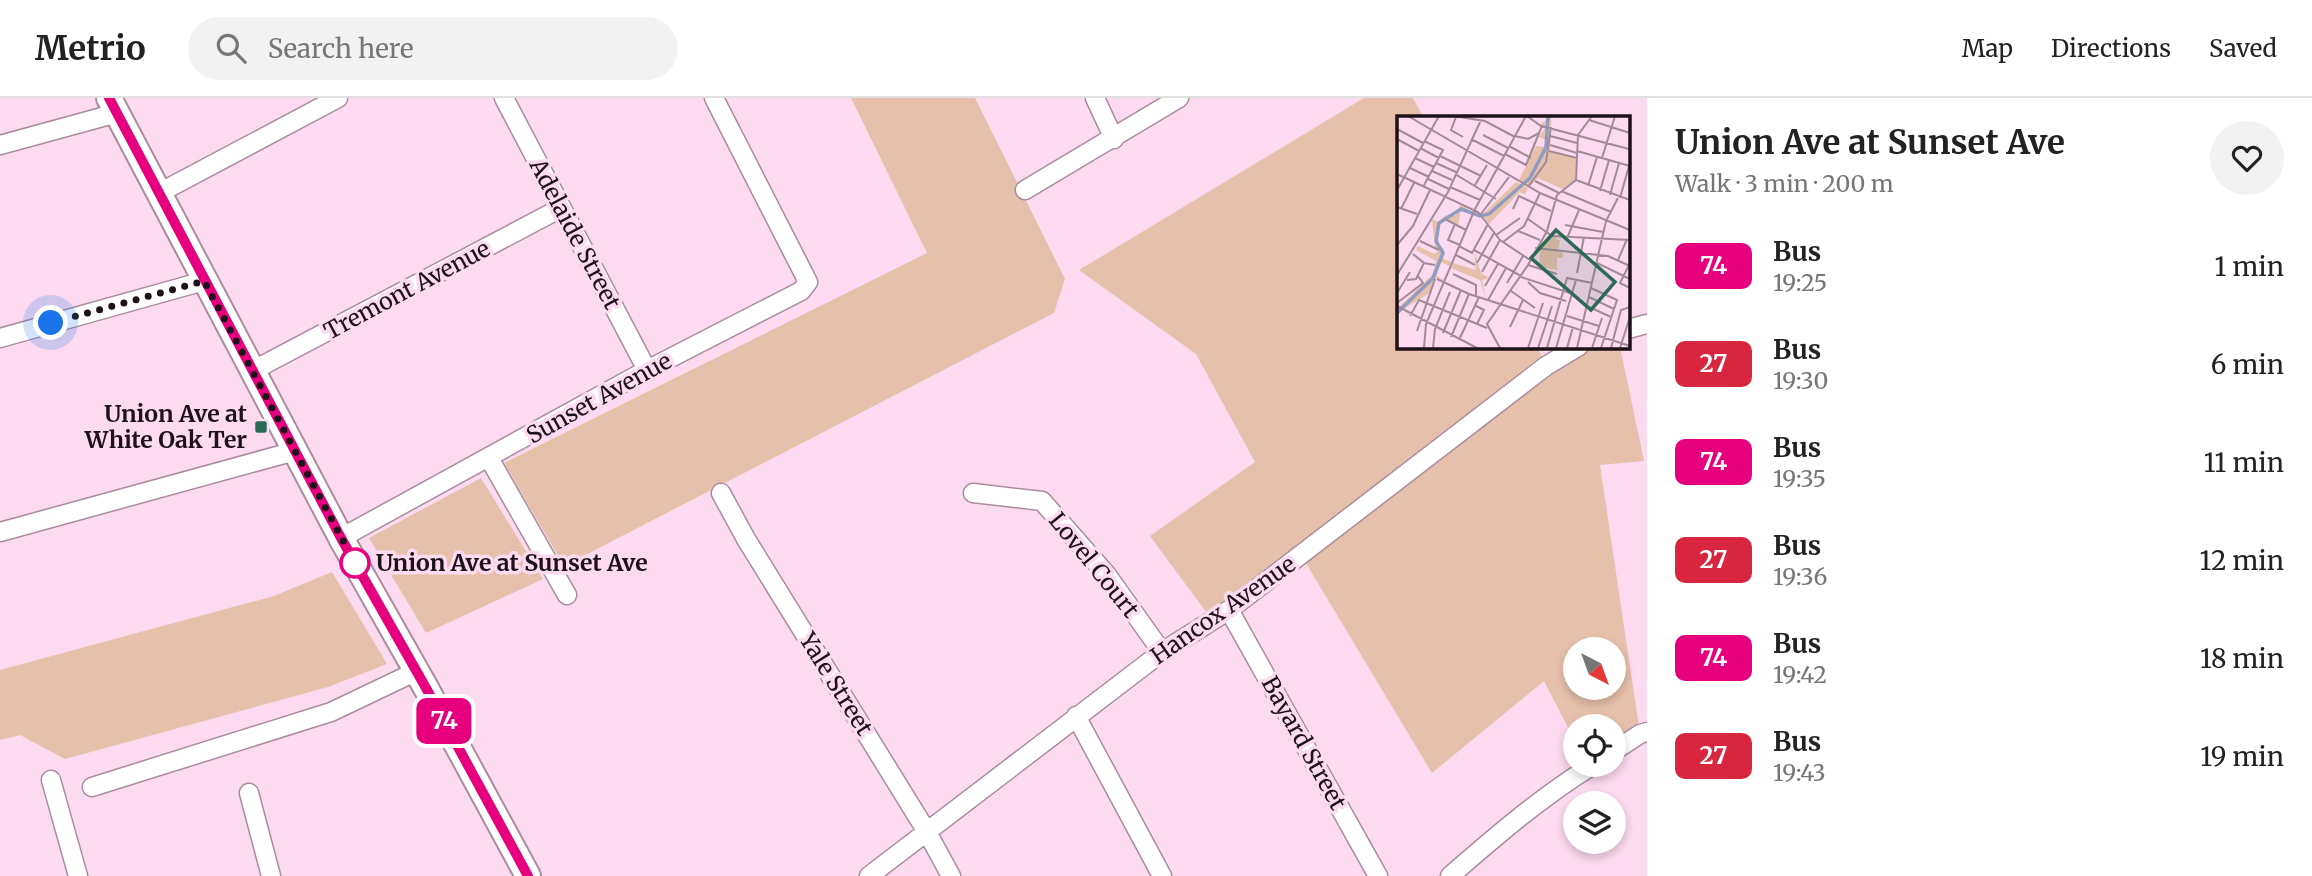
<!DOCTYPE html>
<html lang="en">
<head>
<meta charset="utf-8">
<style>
	body { margin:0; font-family:Merriweather,serif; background:#f2f2f2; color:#222; height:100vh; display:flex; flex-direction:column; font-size:26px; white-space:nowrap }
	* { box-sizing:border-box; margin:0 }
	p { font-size:23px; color:#767676 }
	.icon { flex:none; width:38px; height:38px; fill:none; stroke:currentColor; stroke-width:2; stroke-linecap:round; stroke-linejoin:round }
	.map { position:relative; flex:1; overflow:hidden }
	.drawer { display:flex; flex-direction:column; background:#fff; width:665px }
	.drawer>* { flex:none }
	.badge { padding:0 14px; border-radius:10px; font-size:24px; line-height:46px }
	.needle { width:46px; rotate:139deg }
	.controls { position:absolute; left:1563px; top:539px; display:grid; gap:14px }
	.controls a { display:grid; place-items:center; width:63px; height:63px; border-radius:50%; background:#fff; box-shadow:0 4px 10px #0003; font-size:35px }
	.you { position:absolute; width:35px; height:35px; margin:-18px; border:5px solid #fff; border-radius:50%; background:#1a73e8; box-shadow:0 0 0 10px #1a73e833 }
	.map>.badge { position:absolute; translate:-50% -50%; box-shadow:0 0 0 4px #fff }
	.round { display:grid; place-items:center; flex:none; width:74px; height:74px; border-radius:37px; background:#f2f2f2 }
	.head { display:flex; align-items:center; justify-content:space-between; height:119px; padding:0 28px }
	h1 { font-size:33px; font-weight:700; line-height:52px }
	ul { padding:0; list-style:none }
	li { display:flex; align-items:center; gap:21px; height:98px; padding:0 28px }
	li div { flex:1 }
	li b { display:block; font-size:26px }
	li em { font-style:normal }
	li .badge { min-width:77px; font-weight:700; text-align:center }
	header { display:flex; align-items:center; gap:42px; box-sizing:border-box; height:98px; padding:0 35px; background:#fff; border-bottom:2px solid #e0e0e0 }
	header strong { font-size:33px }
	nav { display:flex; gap:38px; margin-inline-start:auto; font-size:24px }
	.search { width:490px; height:63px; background:#f2f2f2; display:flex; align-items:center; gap:18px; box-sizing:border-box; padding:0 24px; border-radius:38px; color:#767676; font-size:26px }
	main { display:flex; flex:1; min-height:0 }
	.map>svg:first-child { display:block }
</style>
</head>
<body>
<header>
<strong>Metrio</strong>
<div class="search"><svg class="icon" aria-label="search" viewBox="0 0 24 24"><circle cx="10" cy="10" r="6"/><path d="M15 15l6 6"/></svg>Search here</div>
<nav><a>Map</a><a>Directions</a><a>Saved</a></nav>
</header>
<main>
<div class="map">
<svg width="1647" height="778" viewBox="0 0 1647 778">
	<rect width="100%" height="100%" fill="#fcdaef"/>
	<path fill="#e7c0ab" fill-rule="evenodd" d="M 851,0 L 975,0 L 1065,181 L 1054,215 L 564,468 L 504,365 L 927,155 Z
		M 1364,0 L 1413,0 L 1423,19 L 1398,19 L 1398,248 L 1537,249 L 1547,268 L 1579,249 L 1620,249 L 1644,363 L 1600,367 L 1640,636 L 1614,653 L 1614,628 L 1575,628 L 1575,643 L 1544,583 L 1432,675 L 1301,457 L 1212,522 L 1150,438 L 1255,364 L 1196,256 L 1079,172 ZM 1575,551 L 1614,551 L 1614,590 L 1575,590 Z
		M 481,380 L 543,481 L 426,535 L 369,440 Z
		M 332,474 L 387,566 L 328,589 L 65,661 L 20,637 L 0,642 L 0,572 L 274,498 Z"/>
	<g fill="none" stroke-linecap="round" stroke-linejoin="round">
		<g stroke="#ab8c9f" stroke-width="21">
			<path id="street" d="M 504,0 L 647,272
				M 1095,0 L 1114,41
				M 0,47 L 117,15
				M 1025,92 L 1179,0
				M 159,95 L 338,0
				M 1628,231 L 1647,226
				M 0,240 L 204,183
				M 252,273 L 561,110
				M 489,360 L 567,497
				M 721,395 L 746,441 L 927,734 L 951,778
				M 973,395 L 1042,403 L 1107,477 L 1162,554
				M 0,434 L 295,353
				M 341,440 L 647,272 L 801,193 L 808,184 L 714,0
				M 1229,512 L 1378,778
				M 1076,618 L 1162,778
				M 1614,653 L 1640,636 L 1647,634
				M 51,682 L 78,778
				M 92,689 L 331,614 L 417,573
				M 249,695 L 271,778
				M 869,778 L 1162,554 L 1229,512 L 1546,268 L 1579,248
				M 1450,778 C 1496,738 1541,699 1593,667"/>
		</g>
		<g stroke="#ab8c9f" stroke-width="28">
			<path id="secondary" d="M 109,0 L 341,440 L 426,590 L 528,778"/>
		</g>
		<use href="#street" stroke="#fff" stroke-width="18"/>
		<use href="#secondary" stroke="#fff" stroke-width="24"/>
	</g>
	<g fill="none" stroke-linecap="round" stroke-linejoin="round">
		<g stroke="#fff" stroke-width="16">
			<path id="line" d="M 109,0 L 341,440 L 426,590 L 528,778"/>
		</g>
		<use href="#line" stroke="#e6007e" stroke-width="10"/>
		<path stroke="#1d1219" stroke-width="7" stroke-dasharray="0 12.6" d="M 51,225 L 204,183 L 355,465"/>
	</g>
	<rect fill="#2d6a55" stroke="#fcdaef" stroke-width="2.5" x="254" y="322" width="14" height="14" rx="3.5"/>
	<circle fill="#fff" stroke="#e6007e" stroke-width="3.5" cx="355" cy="465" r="14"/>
	<g text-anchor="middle" stroke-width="7" stroke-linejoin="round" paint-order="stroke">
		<g font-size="23" fill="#1d1219" stroke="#fcdaef">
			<text transform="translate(575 136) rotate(62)" y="8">Adelaide Street</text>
			<text transform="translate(407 192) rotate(-28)" y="8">Tremont Avenue</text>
			<text transform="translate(599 300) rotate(-29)" y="8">Sunset Avenue</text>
			<text transform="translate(1094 467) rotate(51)" y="8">Lovel Court</text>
			<text transform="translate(1223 512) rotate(-35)" y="8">Hancox Avenue</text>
			<text transform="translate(836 586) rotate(58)" y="8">Yale Street</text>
			<text transform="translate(1304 645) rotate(61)" y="8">Bayard Street</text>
		</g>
		<g font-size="23" font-weight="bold" fill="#1d1219" stroke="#fcdaef" text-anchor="end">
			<text x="247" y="324">Union Ave at<tspan x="247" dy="26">White Oak Ter</tspan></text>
		</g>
		<g font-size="23" font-weight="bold" fill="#1d1219" stroke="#fcdaef" text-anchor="start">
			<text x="376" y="473">Union Ave at Sunset Ave</text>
		</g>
	</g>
	<g transform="translate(1397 18)">
		<rect width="233" height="233" fill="#fcdaef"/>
		<path d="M 154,0 L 153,35 L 180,42 L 178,64 L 166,73 L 141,62 L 133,70 L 122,64 L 139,30 L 147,31 L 149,24 L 142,21 L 148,12 L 143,9 ZM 119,66 L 131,72 L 128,78 L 123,76 L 92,108 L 85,99 ZM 64,88 L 73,92 L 64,94 L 61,109 L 47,102 L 40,111 L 40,129 L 47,133 L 45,142 L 54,146 L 53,150 L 43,146 L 41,151 L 40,160 L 47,164 L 39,162 L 34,176 L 5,194 L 2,191 L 36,158 L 39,145 L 19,134 L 21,130 L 37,138 L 44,134 L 38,131 L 35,103 L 41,106 L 49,99 L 58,100 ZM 155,120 L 163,125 L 161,136 L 166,137 L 166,142 L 160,142 L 160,154 L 142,151 L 143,135 ZM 77,135 L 84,157 L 92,162 L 85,164 L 89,183 L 83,164 L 54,152 L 56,147 L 79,154 Z" fill="#e7c0ab"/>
		<path fill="none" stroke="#919cc1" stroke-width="3.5" d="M 0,197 L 36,162 L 46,137 L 39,125 L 42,107 L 64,93 L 83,100 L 92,98 L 133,62 L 149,31 L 151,0"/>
		<path fill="none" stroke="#a38a99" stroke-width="2" d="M 11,0 L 143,77 L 233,114M 56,0 L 88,5 L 118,21M 130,0 L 144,10 L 232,33M 59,1 L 54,14 L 66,21M 192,4 L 233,17M 0,13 L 26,27M 86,19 L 111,32M 118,20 L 131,23 L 142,17M 153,20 L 180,27M 0,23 L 22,35M 74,23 L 107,40M 153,29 L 180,37M 112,30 L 134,42M 23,32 L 42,42M 152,35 L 180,42M 180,35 L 233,50M 108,38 L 129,49 L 145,10M 43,40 L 84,60M 18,42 L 37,51M 205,42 L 218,0M 39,47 L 59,56M 13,52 L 32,61M 35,55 L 55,64M 0,58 L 81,96 L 103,124 L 133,144M 58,58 L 99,83M 31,63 L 52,73M 179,64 L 233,84M 138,65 L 162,77M 78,69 L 90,49M 191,70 L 200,41M 26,71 L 46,34 L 27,25M 53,71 L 83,84M 131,71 L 149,46 L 154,11M 0,74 L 42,0M 164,75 L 214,96M 203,75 L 212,44M 213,79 L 222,47M 223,82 L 232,50M 0,91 L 20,98M 4,93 L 17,67M 116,93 L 122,80 L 154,95M 84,98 L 112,61M 48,103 L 69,114M 131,103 L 155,120 L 233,124M 58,108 L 51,124 L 63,129M 168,109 L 206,116M 121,115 L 143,124M 99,119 L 123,102M 171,120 L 182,94M 23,125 L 42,134M 106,126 L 127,110 L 143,77M 0,129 L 16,110 L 33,74M 62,130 L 75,137 L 91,108M 138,132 L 211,140 L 233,150M 77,134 L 124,160M 16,138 L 27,147 L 38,149M 59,139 L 78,149M 221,144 L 230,123M 80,147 L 97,117M 200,147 L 233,163M 131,149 L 160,158M 232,149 L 223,167 L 233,172M 85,156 L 103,124M 180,157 L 187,121M 56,158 L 79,169 L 79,180M 0,159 L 51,76 L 84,4M 124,161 L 176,178M 40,163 L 72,178 L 233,230M 10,164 L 19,163 L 27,147M 131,166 L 143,177 L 169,185M 110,167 L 126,140M 88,170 L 101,148M 194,172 L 220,184 L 204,232M 114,175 L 138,192M 0,177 L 13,156M 192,181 L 217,193M 91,184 L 109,152M 0,187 L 26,167 L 21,160M 0,190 L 80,232M 79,190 L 87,194 L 80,208M 190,190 L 214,201M 13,200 L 22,184 L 90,212M 170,200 L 202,210M 113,211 L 126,184M 20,215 L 38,163M 46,217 L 64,174M 54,221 L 72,178M 62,224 L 82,181M 27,232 L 29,208 L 78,93 L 129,0M 36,232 L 38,213 L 53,176M 103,232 L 90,208 L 131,149 L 150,115 L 160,79 L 179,64 L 181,19 L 195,0M 131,232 L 146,187M 141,232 L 155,190M 150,232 L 170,162 L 195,167M 159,232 L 179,164M 170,232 L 176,211M 180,232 L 209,105 L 221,82M 195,232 L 205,202M 214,232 L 224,194 L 233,191M 223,232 L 233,201"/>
		<path fill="#2d6a55" fill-opacity="0.15" stroke="#2d6a55" stroke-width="3.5" d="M 159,114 L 218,166 L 194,194 L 134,142 Z"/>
		<rect width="233" height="233" fill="none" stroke="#1d1219" stroke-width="3.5"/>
	</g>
</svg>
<div class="controls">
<a><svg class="needle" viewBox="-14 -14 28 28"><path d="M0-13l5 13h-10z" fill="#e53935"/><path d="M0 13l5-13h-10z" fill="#767676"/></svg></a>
<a><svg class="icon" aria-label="locate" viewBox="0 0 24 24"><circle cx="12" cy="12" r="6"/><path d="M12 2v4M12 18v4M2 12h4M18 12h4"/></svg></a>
<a><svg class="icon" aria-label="layers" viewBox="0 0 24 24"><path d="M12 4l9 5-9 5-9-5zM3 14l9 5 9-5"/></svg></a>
</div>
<div class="you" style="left:51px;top:225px"></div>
<b class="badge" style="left:444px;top:623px;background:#e6007e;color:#fff">74</b>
</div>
<section class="drawer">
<div class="head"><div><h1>Union Ave at Sunset Ave</h1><p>Walk · 3 min · 200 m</p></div><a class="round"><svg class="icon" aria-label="heart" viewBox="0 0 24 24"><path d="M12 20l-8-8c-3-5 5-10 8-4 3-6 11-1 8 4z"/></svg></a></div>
<ul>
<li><span class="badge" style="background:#e6007e;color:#fff">74</span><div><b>Bus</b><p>19:25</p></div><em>1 min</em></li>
<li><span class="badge" style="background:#d7263d;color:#fff">27</span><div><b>Bus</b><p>19:30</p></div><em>6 min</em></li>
<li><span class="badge" style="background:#e6007e;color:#fff">74</span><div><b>Bus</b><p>19:35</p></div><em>11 min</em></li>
<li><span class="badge" style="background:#d7263d;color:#fff">27</span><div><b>Bus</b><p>19:36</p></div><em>12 min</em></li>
<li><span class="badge" style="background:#e6007e;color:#fff">74</span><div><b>Bus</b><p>19:42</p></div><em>18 min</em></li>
<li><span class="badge" style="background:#d7263d;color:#fff">27</span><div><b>Bus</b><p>19:43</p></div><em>19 min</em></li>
</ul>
</section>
</main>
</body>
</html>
